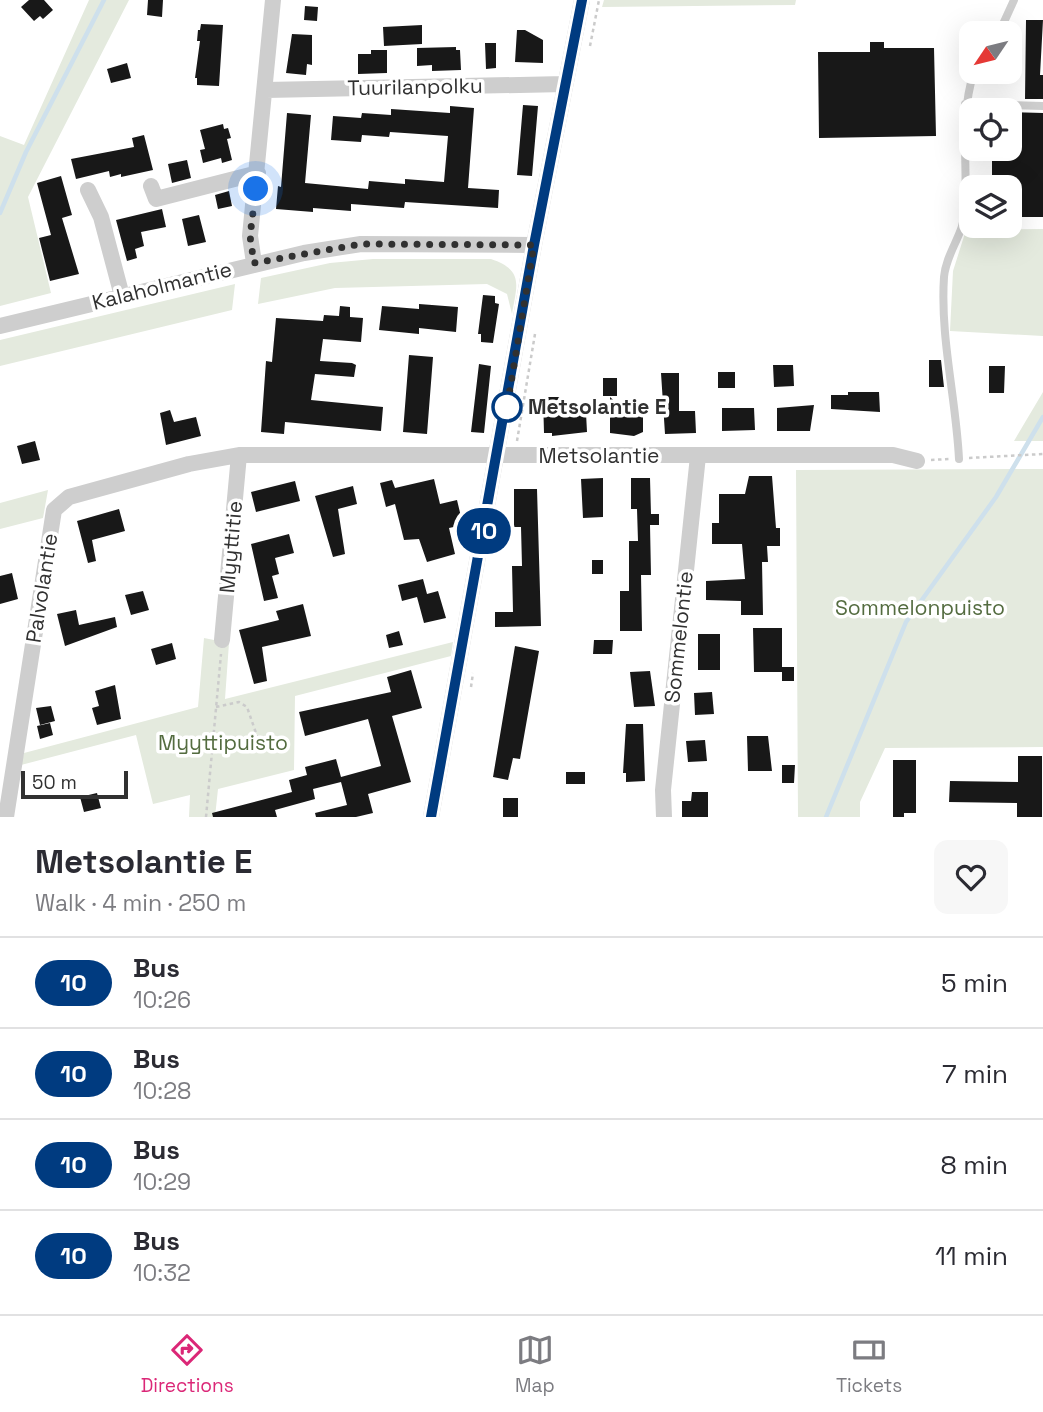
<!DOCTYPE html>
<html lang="en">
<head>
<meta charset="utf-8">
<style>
	body { margin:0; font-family:"Space Grotesk",sans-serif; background:#f7f7f7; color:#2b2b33; height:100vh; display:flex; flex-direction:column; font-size:26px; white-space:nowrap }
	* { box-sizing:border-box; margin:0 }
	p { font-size:23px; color:#7c7c81 }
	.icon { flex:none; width:38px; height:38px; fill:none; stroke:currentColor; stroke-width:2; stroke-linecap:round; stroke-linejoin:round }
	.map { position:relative; height:817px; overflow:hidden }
	.sheet { display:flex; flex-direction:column; background:#fff; flex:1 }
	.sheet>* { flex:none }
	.badge { padding:0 14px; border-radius:23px; font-size:24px; line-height:46px }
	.needle { width:46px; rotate:235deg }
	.buttons { position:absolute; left:959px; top:21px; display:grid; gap:14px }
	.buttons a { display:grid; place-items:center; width:63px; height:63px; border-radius:14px; background:#fff; box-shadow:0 7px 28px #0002; font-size:35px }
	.scale { position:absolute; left:21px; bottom:18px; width:107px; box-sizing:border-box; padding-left:7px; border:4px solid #313131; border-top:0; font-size:19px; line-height:24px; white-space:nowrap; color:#313131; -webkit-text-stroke:5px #fff; paint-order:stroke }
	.you { position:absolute; width:35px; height:35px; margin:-18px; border:5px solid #fff; border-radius:50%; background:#1a73e8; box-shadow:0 0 0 10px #1a73e833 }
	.map>.badge { position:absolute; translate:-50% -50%; box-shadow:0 0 0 4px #fff }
	.round { display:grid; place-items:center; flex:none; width:74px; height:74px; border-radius:14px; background:#f7f7f7 }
	.headline { display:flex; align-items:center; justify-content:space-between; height:119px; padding:0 35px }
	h1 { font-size:33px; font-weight:700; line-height:52px }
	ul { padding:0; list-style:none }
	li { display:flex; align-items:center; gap:21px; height:91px; padding:0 35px; border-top:2px solid #e1e1e2 }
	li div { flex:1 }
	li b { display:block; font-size:26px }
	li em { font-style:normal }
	li .badge { min-width:77px; font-weight:700; text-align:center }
	.dock { display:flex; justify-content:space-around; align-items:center; height:98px; border-top:2px solid #e1e1e2; background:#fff; font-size:19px; color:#7c7c81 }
	.dock a { display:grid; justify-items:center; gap:4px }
	.dock .on { color:#db2777 }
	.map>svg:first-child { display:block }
</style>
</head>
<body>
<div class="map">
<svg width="1043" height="817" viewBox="0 0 1043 817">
	<rect width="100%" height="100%" fill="#fff"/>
	<path fill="#e4eade" d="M 89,0 L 129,0 L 28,197 L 51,293 L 0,306 L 0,136 L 24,145 Z
		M 604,0 L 796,0 L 795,5 L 602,7 Z
		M 1043,229 L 1043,336 L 950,331 L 953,271 L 966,230 Z
		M 373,259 L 491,259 C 524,270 517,285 512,314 L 507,294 L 487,284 L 335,288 L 258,304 L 261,278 L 330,263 Z
		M 235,284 L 232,310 L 0,366 L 0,340 Z
		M 1043,392 L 1043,441 L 1014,441 Z
		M 1043,469 L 1043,747 L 885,748 L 860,802 L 860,817 L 798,817 L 796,470 Z
		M 48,490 L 43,518 L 0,529 L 0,503 Z
		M 204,638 L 229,643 L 225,699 L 453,642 L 451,656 L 295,696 L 294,770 L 218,789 L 215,817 L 189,817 L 190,795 L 153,804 L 136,735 L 21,765 L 24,753 L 198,707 Z"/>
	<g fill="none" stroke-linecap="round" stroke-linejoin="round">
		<path stroke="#cee0ec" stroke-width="4.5" d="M 0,213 L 26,152 L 104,0
			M 826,817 L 906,622 L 996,497 L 1043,417"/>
	</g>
	<path fill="#181818" d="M 29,0 L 44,0 L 53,10 L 43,19 L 40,16 L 34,21 L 21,7 Z
		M 148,0 L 163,0 L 162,17 L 147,15 Z
		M 305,6 L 318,7 L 317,21 L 304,20 Z
		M 1026,20 L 1043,20 L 1040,75 L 1043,75 L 1043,99 L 1025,99 Z
		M 201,24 L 223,25 L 219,86 L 197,85 L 197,78 L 195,78 L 200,41 L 197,41 L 198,30 L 200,30 Z
		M 422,25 L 422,44 L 384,46 L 383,27 Z
		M 517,30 L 525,30 L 543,40 L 543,63 L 515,62 Z
		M 292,34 L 312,35 L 312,65 L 307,64 L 306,75 L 286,73 Z
		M 870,42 L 884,42 L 884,48 L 934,48 L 936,136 L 819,138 L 818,52 L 870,52 Z
		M 485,43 L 496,43 L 496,68 L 486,69 Z
		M 456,47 L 456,50 L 460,50 L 461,70 L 432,71 L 432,65 L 417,66 L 417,48 Z
		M 371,50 L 387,50 L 387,73 L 358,74 L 358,54 L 371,54 Z
		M 127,63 L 131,78 L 111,83 L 107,69 Z
		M 523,105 L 538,106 L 532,176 L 517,175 Z
		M 450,106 L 474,108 L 468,188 L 499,190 L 498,208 L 405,202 L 404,208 L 351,204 L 351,211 L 313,208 L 313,212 L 276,209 L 278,186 L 281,187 L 287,113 L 311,115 L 305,183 L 368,189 L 369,181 L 405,184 L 405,179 L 444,182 L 448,136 L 390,132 L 389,137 L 362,135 L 361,142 L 331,140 L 333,116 L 361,118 L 362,113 L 391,115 L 391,109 L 450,113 Z
		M 1010,112 L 1043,113 L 1043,217 L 1010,217 L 1010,187 L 992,187 L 992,149 L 1010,149 Z
		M 223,124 L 224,129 L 228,128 L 231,138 L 227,139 L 232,160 L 222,163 L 221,158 L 203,163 L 200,150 L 205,149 L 200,130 Z
		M 144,135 L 153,170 L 121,177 L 121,174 L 110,177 L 109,171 L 76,179 L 71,159 L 134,147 L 132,138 Z
		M 187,160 L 191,178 L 172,183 L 168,164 Z
		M 61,176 L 72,215 L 62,218 L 79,274 L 50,281 L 39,238 L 51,235 L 37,183 Z
		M 229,191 L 232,206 L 218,209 L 215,195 Z
		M 162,209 L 166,227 L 141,232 L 144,246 L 135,249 L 137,258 L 127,261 L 116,220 Z
		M 199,215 L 206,242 L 188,246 L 182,219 Z
		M 483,295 L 495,296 L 495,303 L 499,304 L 493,343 L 481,342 L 481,334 L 478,334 Z
		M 419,304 L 458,307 L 456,332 L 419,328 L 419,334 L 379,330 L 382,306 L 419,309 Z
		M 340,306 L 350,307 L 350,317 L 363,318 L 361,342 L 323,339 L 320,361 L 352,363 L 356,365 L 354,377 L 315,374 L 311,400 L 383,407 L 381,431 L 285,422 L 284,434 L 261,432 L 266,361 L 272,362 L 276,318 L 323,321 L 324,315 L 339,316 Z
		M 409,355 L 433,357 L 427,434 L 403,432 Z
		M 929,360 L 941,360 L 944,387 L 929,387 Z
		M 479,364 L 491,366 L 484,433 L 471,432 Z
		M 773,365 L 793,365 L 794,386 L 774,387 Z
		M 989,366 L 1005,366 L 1004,393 L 989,393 Z
		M 718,372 L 735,372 L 735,388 L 718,388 Z
		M 661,373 L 679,373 L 679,411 L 695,411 L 696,433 L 665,434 Z
		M 603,378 L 617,378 L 617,396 L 603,396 Z
		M 848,392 L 879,392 L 880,412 L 831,409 L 831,395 L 848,395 Z
		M 543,397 L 563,397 L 564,413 L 586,413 L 587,432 L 552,436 L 552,433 L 544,433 Z
		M 610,397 L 624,410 L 643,411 L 643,432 L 634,436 L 610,433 Z
		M 814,405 L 810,431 L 777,431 L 777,408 Z
		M 722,408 L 754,408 L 755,430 L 722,431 Z
		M 170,410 L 174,422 L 196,417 L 201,436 L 166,445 L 160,413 Z
		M 35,441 L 40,460 L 22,464 L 17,446 Z
		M 749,476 L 772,476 L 776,528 L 780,528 L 780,546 L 767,546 L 768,562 L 762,562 L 763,615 L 741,615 L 741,601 L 706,600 L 706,581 L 745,579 L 742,544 L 712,544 L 712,523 L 719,523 L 719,494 L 745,494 Z
		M 603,478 L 603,517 L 583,518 L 581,479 Z
		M 631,478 L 650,478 L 651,514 L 659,514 L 659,525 L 650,525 L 651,575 L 641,575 L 642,631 L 620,631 L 620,591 L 629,591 L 629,541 L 638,541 L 637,509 L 631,509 Z
		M 434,479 L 440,504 L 457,500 L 463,525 L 449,528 L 455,554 L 427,562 L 419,539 L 404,540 L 395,504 L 386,507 L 380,483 L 392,480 L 395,488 Z
		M 295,481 L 300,501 L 256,512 L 251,492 Z
		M 353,486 L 357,504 L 338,509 L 345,554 L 333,557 L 315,496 Z
		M 514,489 L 537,489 L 541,626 L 495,627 L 495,612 L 513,612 L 512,566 L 522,566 L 521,527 L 514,527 Z
		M 119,509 L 125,531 L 92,540 L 96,561 L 88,563 L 77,521 Z
		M 289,534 L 294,553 L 275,558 L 279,574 L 272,576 L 278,598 L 264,601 L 251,544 Z
		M 592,560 L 603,560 L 603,574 L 592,574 Z
		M 12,573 L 18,599 L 0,604 L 0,576 Z
		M 423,579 L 427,594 L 438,591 L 446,618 L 424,623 L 417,597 L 402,601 L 398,585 Z
		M 143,591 L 149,610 L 131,615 L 125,595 Z
		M 303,604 L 311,636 L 262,647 L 267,681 L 254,684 L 239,630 L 279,620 L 276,611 Z
		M 76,610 L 79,625 L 115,617 L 117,627 L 65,646 L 57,614 Z
		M 753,628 L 782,628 L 782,672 L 754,672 Z
		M 399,631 L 403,645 L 389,648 L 386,635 Z
		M 698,634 L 720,634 L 720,670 L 698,670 Z
		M 594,640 L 613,640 L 612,654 L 593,654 Z
		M 172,643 L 176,659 L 156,665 L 151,649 Z
		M 515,646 L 539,651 L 520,759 L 513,758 L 508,780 L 493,777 Z
		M 782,667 L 794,667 L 794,681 L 782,681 Z
		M 411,670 L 422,708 L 392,716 L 411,782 L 368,794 L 373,813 L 356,817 L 316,817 L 315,813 L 347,805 L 341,782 L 313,789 L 315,799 L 275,810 L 277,817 L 213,817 L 212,813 L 292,792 L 289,780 L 307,775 L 305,767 L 336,759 L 341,777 L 381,766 L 368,719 L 305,736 L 299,712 L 391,692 L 387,677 Z
		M 650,671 L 655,706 L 634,707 L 630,672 Z
		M 115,685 L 121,719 L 97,725 L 92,708 L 99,706 L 95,691 Z
		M 712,692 L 714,714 L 695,715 L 694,693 Z
		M 51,706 L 55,721 L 40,725 L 36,708 Z
		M 50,723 L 53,735 L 40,739 L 37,726 Z
		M 626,724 L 643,724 L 645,781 L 626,782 L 626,773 L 623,773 Z
		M 747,736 L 768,736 L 772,771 L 748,771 Z
		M 705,740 L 707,761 L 688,762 L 686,741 Z
		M 1018,756 L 1042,756 L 1042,817 L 1017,817 L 1017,803 L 949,802 L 950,781 L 1018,782 Z
		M 893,760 L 916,760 L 916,813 L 904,813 L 904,817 L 893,817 Z
		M 782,765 L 795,765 L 794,783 L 782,783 Z
		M 566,772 L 585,772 L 585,784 L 566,784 Z
		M 692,792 L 708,792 L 708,817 L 682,817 L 682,801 L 691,801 Z
		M 97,793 L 101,808 L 84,812 L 80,797 Z
		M 503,798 L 518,798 L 518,817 L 503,817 Z"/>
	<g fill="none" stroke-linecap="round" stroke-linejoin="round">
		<path stroke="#cbcbcb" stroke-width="2.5" stroke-dasharray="3.5 3.5" stroke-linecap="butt" d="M 590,46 L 599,0
			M 517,441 L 535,334
			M 969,458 L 1043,454
			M 931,460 L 949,459
			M 471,687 L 473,673
			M 216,707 L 239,702 L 247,707 L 257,736
			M 206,817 L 221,654"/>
		<path stroke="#cecece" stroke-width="8" d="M 999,33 L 1014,0
			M 965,104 L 1043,106
			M 959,459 C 956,398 940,338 944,277 C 946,253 964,234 965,211 C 968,163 959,118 974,72"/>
		<path stroke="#cecece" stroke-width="16" d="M 266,90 L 565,84
			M 151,186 L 156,199 L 258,173
			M 88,190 L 101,217 L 122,296
			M 254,263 L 250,236 L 273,0
			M 0,326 L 304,253 L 361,244 L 534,245
			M 222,640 L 239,455
			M 6,817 L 54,510 L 69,497 L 189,464 L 239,455 L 893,455 L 917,461
			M 431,817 L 534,245 L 582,0
			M 664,817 L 663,790 L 698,456"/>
	</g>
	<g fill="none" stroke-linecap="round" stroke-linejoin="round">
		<g stroke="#fff" stroke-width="16">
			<path id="line" d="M 431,817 L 534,245 L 582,0"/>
		</g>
		<use href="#line" stroke="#003b80" stroke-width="10"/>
		<path stroke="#313131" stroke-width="7" stroke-dasharray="0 12.6" d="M 256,189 L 250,236 L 254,263 L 361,244 L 534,245 L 507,407"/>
	</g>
	<circle fill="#fff" stroke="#003b80" stroke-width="3.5" cx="507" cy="407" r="14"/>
	<g text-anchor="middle" stroke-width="7" stroke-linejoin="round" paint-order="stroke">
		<g font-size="21" fill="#313131" stroke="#fff">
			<text transform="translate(415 87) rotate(-1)" y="7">Tuurilanpolku</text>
			<text transform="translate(162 286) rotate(-14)" y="7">Kalaholmantie</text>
			<text x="599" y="463">Metsolantie</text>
			<text transform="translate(231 547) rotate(-85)" y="7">Myyttitie</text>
			<text transform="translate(42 588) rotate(-81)" y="7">Palvolantie</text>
			<text transform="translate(679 637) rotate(-84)" y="7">Sommelontie</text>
		</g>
		<g font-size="21" font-weight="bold" fill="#313131" stroke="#fff" text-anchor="start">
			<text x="528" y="414">Metsolantie E</text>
		</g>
		<g font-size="21" fill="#546c40" stroke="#fff">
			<text x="920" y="615">Sommelonpuisto</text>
			<text x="223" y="750">Myyttipuisto</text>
		</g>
	</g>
</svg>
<div class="buttons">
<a><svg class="needle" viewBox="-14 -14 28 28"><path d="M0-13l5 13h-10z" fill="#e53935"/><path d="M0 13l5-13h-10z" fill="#7c7c81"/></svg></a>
<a><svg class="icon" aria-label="locate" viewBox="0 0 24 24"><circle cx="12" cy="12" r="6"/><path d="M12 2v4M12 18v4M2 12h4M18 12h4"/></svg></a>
<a><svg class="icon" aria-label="layers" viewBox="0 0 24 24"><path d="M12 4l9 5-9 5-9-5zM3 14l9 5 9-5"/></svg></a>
</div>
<div class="scale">50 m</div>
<div class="you" style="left:256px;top:189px"></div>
<b class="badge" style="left:484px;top:531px;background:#003b80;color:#fff">10</b>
</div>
<section class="sheet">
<div class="headline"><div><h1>Metsolantie E</h1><p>Walk · 4 min · 250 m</p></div><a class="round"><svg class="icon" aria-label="heart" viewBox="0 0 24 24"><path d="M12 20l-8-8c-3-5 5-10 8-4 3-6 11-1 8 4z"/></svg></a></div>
<ul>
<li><span class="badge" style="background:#003b80;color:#fff">10</span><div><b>Bus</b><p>10:26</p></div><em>5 min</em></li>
<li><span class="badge" style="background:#003b80;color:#fff">10</span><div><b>Bus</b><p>10:28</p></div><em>7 min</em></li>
<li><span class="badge" style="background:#003b80;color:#fff">10</span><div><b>Bus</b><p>10:29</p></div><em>8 min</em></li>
<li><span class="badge" style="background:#003b80;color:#fff">10</span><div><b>Bus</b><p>10:32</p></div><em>11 min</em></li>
</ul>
</section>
<nav class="dock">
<a class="on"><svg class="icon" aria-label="directions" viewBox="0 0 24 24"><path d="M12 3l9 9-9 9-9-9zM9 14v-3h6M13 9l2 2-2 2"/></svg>Directions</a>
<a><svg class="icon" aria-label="map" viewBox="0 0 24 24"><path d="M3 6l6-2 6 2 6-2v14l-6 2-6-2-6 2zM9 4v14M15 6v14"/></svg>Map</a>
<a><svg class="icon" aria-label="tickets" viewBox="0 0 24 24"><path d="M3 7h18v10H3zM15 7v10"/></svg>Tickets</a>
</nav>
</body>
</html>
